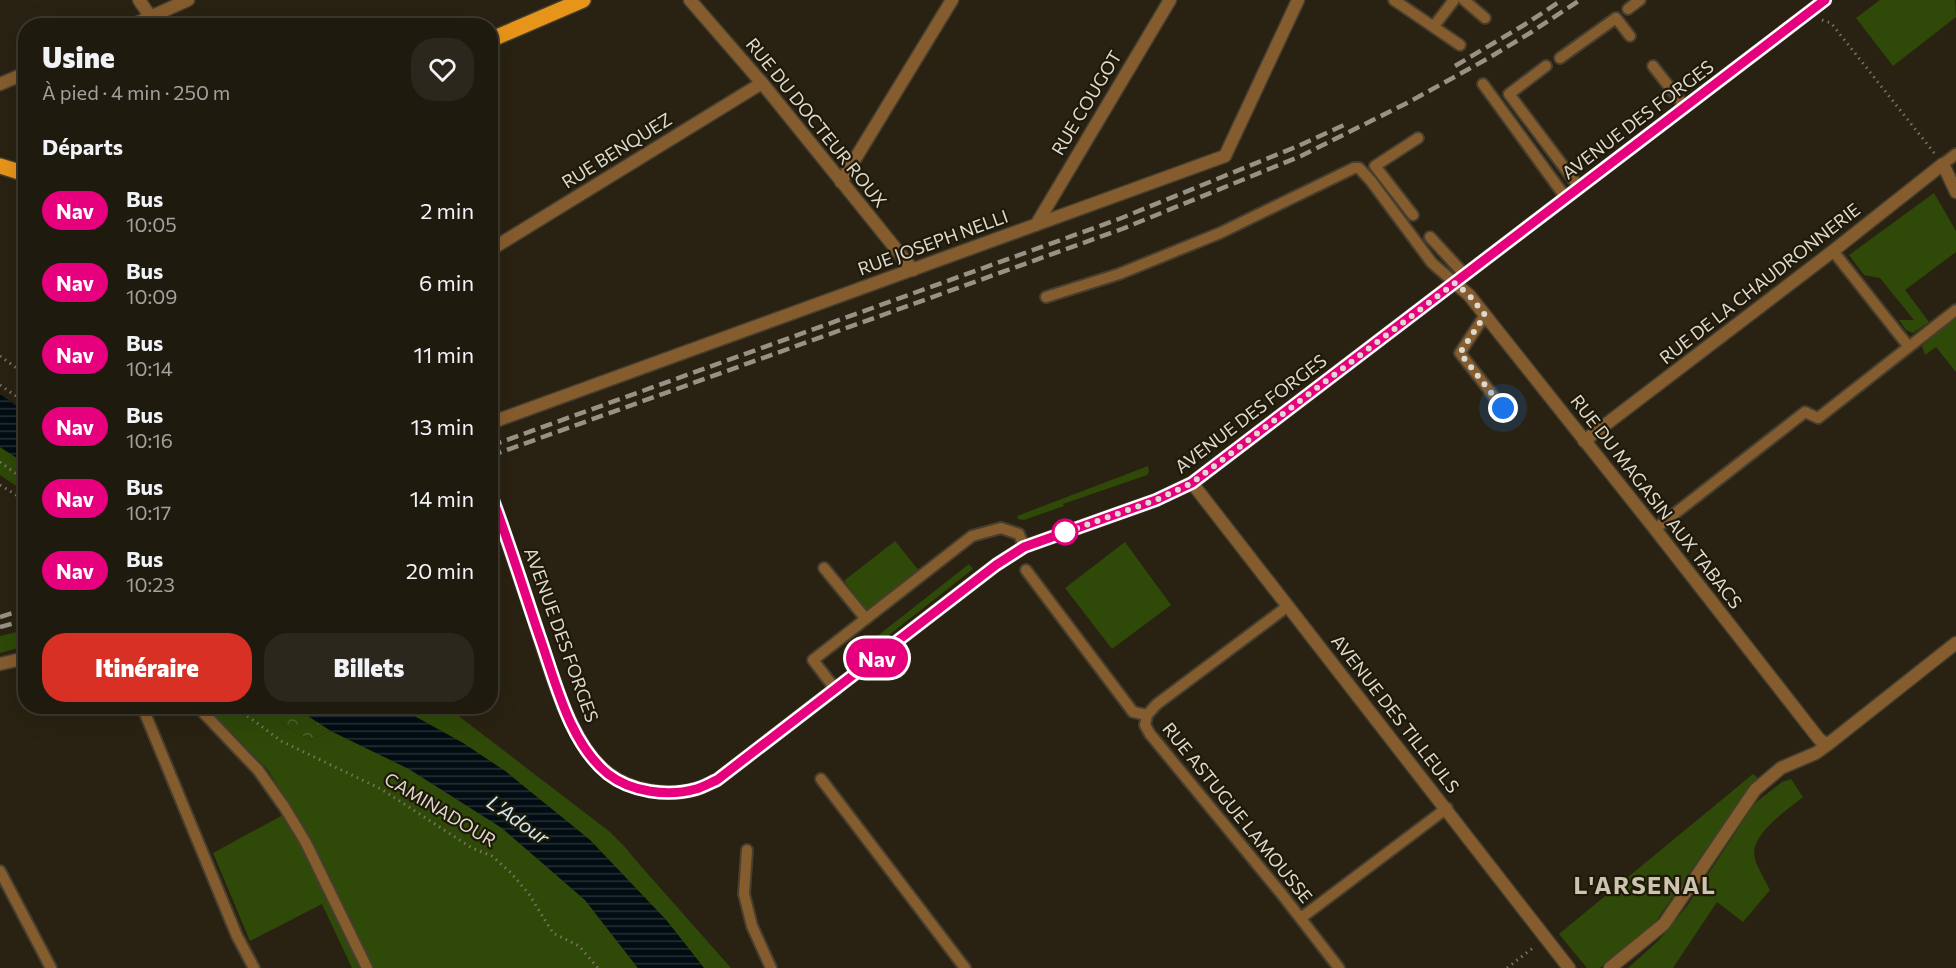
<!DOCTYPE html>
<html lang="fr">
<head>
<meta charset="utf-8">
<style>
	body { margin:0; font-family:Commissioner,sans-serif; background:#2c271c; color:#f1f3f6; height:100vh; display:flex; flex-direction:column; font-size:22px; white-space:nowrap }
	* { box-sizing:border-box; margin:0 }
	p { font-size:20px; color:#a1a19e }
	.icon { flex:none; width:33px; height:33px; fill:none; stroke:currentColor; stroke-width:2; stroke-linecap:round; stroke-linejoin:round }
	.map { position:relative; flex:1; overflow:hidden }
	.panel { position:absolute; left:18px; top:18px; width:480px; height:696px; display:flex; flex-direction:column; background:#1f1a0e; border-radius:24px; box-shadow:0 6px 24px #0002,0 0 0 2px #3c382e }
	.panel>* { flex:none }
	.badge { padding:0 12px; border-radius:20px; font-size:21px; line-height:39px }
	.you { position:absolute; width:30px; height:30px; margin:-15px; border:4px solid #fff; border-radius:50%; background:#1a73e8; box-shadow:0 0 0 9px #1a73e833 }
	.map>.badge { position:absolute; translate:-50% -50%; box-shadow:0 0 0 3px #fff }
	h2 { padding:0 24px; font-size:22px; line-height:54px }
	.round { display:grid; place-items:center; flex:none; width:63px; height:63px; border-radius:24px; background:#2c271c }
	.overview { display:flex; align-items:center; justify-content:space-between; height:102px; padding:0 24px }
	h1 { font-size:28px; font-weight:800; line-height:45px }
	.primary-button { display:flex; gap:12px; margin-top:auto; padding:12px 24px }
	.primary-button a { flex:1; height:69px; border-radius:24px; background:#d93025; color:#fff; font-size:24px; font-weight:800; line-height:69px; text-align:center }
	.primary-button a+a { background:#2c271c; color:#f1f3f6 }
	ul { padding:0; list-style:none }
	li { display:flex; align-items:center; gap:18px; height:72px; padding:0 24px }
	li div { flex:1 }
	li b { display:block; font-size:22px }
	li em { font-style:normal }
	li .badge { min-width:66px; font-weight:700; text-align:center }
	.map>svg:first-child { display:block }
</style>
</head>
<body>
<div class="map">
<svg width="1956" height="968" viewBox="0 0 1956 968">
	<defs>
		<pattern id="forest-crowns" width="20" height="18" patternUnits="userSpaceOnUse" patternTransform="scale(1.5)"><rect width="20" height="18" fill="#2e4908"/><path d="M2 6a3 3 0 1 1 6 0M12 15a3 3 0 1 1 6 0" fill="none" stroke="#4c632b"/></pattern>
		<pattern id="water-rules" width="6" height="5" patternUnits="userSpaceOnUse" patternTransform="scale(1.5)"><rect width="6" height="5" fill="#010d13"/><path d="M0 2.5h6" fill="none" stroke="#263034"/></pattern>
	</defs>
	<rect width="100%" height="100%" fill="#292212"/>
	<path fill="#2e4908" d="M 1880,0 L 1955,0 L 1956,17 L 1893,66 L 1856,18 Z
		M 1934,193 L 1956,231 L 1956,252 L 1905,290 L 1929,322 L 1913,333 L 1906,330 L 1899,320 L 1914,320 L 1880,278 L 1864,275 L 1849,255 Z
		M 1956,317 L 1956,372 L 1936,347 L 1925,355 L 1922,346 Z
		M 0,447 L 25,463 L 25,492 L 0,475 Z
		M 1148,466 L 1149,471 L 1147,475 L 1063,504 L 1064,506 L 1024,520 L 1018,519 L 1017,516 Z
		M 895,541 L 920,572 L 869,613 L 845,582 L 845,580 Z
		M 1125,542 L 1171,605 L 1112,649 L 1065,588 Z
		M 969,564 L 973,569 L 852,664 L 848,659 Z
		M 25,630 L 25,646 L 0,653 L 0,636 Z
		M 207,707 L 264,707 L 295,733 L 311,739 L 331,731 L 409,769 L 502,828 L 585,900 L 638,968 L 352,968 L 322,904 L 250,941 L 213,853 L 292,810 L 268,770 Z
		M 398,707 L 447,707 L 610,832 L 624,846 L 639,864 L 731,968 L 704,968 L 667,921 L 590,840 L 505,771 L 463,743 Z
		M 1753,774 L 1758,778 L 1746,792 L 1654,924 L 1600,968 L 1587,968 L 1559,934 Z
		M 1791,779 L 1803,797 C 1787,810 1748,836 1755,859 C 1758,869 1765,880 1770,890 L 1743,922 L 1717,902 L 1673,968 L 1628,968 L 1659,940 L 1687,906 L 1755,803 L 1782,782 Z"/>
	<path fill="url(#forest-crowns)" d="M 264,707 L 299,707 L 305,714 L 331,731 L 311,739 L 295,733 Z"/>
	<path fill="url(#water-rules)" d="M 0,394 L 25,412 L 25,463 L 0,447 Z
		M 299,707 L 398,707 L 463,743 L 505,771 L 590,840 L 667,921 L 704,968 L 638,968 L 585,900 L 502,828 L 409,769 L 331,731 L 305,714 Z"/>
	<g fill="none" stroke-linecap="round" stroke-linejoin="round">
		<g stroke="#463f30" stroke-width="14">
			<path id="lane" d="M 1394,0 L 1460,45
				M 1464,0 L 1485,18
				M 1628,9 L 1640,0
				M 1434,26 L 1454,0
				M 1560,58 L 1616,18 L 1630,36
				M 1546,66 L 1509,94 L 1579,187
				M 1653,66 L 1685,107
				M 1483,84 L 1566,198
				M 1943,164 L 1956,154
				M 1413,215 L 1375,166 L 1418,138
				M 1430,237 L 1465,275
				M 1833,251 L 1909,347
				M 1046,297 L 1119,274 L 1220,233 L 1354,168 L 1359,168 L 1371,181 L 1432,263 L 1455,283
				M 1485,315 L 1460,353 L 1503,408
				M 1655,529 L 1805,412 L 1818,418 L 1956,310
				M 824,568 L 866,619
				M 1026,570 L 1133,712 L 1147,715 L 1145,725 L 1150,734 L 1284,897 L 1339,968
				M 836,690 L 813,660 L 972,536 L 1001,528 L 1019,534 L 1024,547
				M 142,706 L 237,936 L 254,968
				M 197,706 L 258,770 L 285,808 L 306,843 L 367,968
				M 1147,715 L 1157,704 L 1288,606
				M 821,779 L 965,968
				M 747,850 L 744,894 L 752,926 L 771,968
				M 0,871 L 51,968
				M 1301,918 L 1447,808"/>
		</g>
		<g stroke="#463f30" stroke-width="15">
			<path id="street" d="M 139,0 L 157,26
				M 690,0 L 762,83 L 913,270
				M 130,26 L 188,0
				M 0,84 L 26,73
				M 841,182 L 952,0
				M 1036,225 L 1170,0
				M 490,250 L 762,83
				M 1455,283 L 1469,295 L 1655,529 L 1819,739 L 1827,745
				M 490,423 L 1225,156 L 1298,0
				M 1584,441 L 1833,251 L 1943,164 L 1956,192
				M 1192,483 L 1569,968
				M 490,492 C 505,533 519,575 533,617 C 548,662 569,745 609,774 C 632,791 669,797 696,789 C 703,787 710,783 717,780 L 996,565 L 1024,547 L 1156,500 L 1192,483 L 1825,0
				M 0,664 L 26,658
				M 1610,968 L 1664,924 L 1755,790 L 1781,768 L 1816,753 L 1827,745 L 1956,643"/>
		</g>
		<g stroke="#463f30" stroke-width="18">
			<path id="primary" d="M 490,40 L 583,0
				M 0,166 L 26,174"/>
		</g>
		<path stroke="#787365" stroke-width="3" stroke-dasharray="1.5 4.5" stroke-linecap="butt" d="M 1822,20 L 1831,23 L 1935,154
			M 0,356 L 26,375
			M 0,385 L 26,403
			M 0,462 L 26,481
			M 0,485 L 26,501
			M 241,706 L 245,714 L 281,741 L 381,789 L 472,848 L 492,856 L 511,873 L 529,894 L 553,933 L 579,946 L 598,968
			M 1507,968 L 1534,947"/>
		<use href="#lane" stroke="#855c2e" stroke-width="10"/>
		<use href="#street" stroke="#855c2e" stroke-width="12"/>
		<use href="#primary" stroke="#e7941a" stroke-width="15"/>
		<path stroke="#979285" stroke-width="4.5" stroke-dasharray="12 6" stroke-linecap="butt" d="M 1455,66 L 1524,25 L 1562,0
			M 490,446 L 1119,219 L 1298,146 L 1344,125
			M 490,456 L 1122,229 L 1301,156 L 1409,102 L 1487,59 L 1530,33 L 1580,0
			M 0,617 L 26,609
			M 0,627 L 26,620"/>
	</g>
	<g fill="none" stroke-linecap="round" stroke-linejoin="round">
		<g stroke="#fff" stroke-width="14">
			<path id="line" d="M 490,492 C 508,539 523,588 539,635 C 555,680 569,743 608,774 C 631,792 668,797 696,789 C 703,787 710,783 717,780 L 996,565 L 1024,547 L 1156,500 L 1192,483 L 1825,0"/>
		</g>
		<use href="#line" stroke="#e6007e" stroke-width="9"/>
		<path stroke="#ddd9ce" stroke-width="6" stroke-dasharray="0 10.8" d="M 1065,532 L 1061,534 L 1156,500 L 1192,483 L 1455,283 L 1469,295 L 1485,315 L 1460,353 L 1503,408"/>
	</g>
	<circle fill="#fff" stroke="#e6007e" stroke-width="3" cx="1065" cy="532" r="12"/>
	<g text-anchor="middle" stroke-width="4.5" stroke-linejoin="round" paint-order="stroke">
		<g font-size="18" fill="#ddd9ce" stroke="#1f1909">
			<text transform="translate(1087 103) rotate(-59)" y="6">RUE COUGOT</text>
			<text transform="translate(1638 120) rotate(-37)" y="6">AVENUE DES FORGES</text>
			<text transform="translate(816 123) rotate(51)" y="6">RUE DU DOCTEUR ROUX</text>
			<text transform="translate(617 151) rotate(-32)" y="6">RUE BENQUEZ</text>
			<text transform="translate(933 243) rotate(-20)" y="6">RUE JOSEPH NELLI</text>
			<text transform="translate(1760 284) rotate(-38)" y="6">RUE DE LA CHAUDRONNERIE</text>
			<text transform="translate(1251 414) rotate(-37)" y="6">AVENUE DES FORGES</text>
			<text transform="translate(1656 502) rotate(52)" y="6">RUE DU MAGASIN AUX TABACS</text>
			<text transform="translate(561 635) rotate(70)" y="6">AVENUE DES FORGES</text>
			<text transform="translate(1395 714) rotate(52)" y="6">AVENUE DES TILLEULS</text>
			<text transform="translate(440 810) rotate(31)" y="6">CAMINADOUR</text>
			<text transform="translate(1237 813) rotate(51)" y="6">RUE ASTUGUE LAMOUSSE</text>
		</g>
		<g font-size="20" font-style="italic" fill="#cfe9f3" stroke="#1f1909">
			<text transform="translate(518 820) rotate(35)" y="7">L'Adour</text>
		</g>
		<g font-size="24" font-weight="bold" letter-spacing="1.5" fill="#ccc4af" stroke="#1f1909">
			<text x="1645" y="894">L'ARSENAL</text>
		</g>
	</g>
</svg>
<div class="you" style="left:1503px;top:408px"></div>
<b class="badge" style="left:877px;top:658px;background:#e6007e;color:#fff">Nav</b>
<section class="panel">
<div class="overview"><div><h1>Usine</h1><p>À pied · 4 min · 250 m</p></div><a class="round"><svg class="icon" aria-label="heart" viewBox="0 0 24 24"><path d="M12 20l-8-8c-3-5 5-10 8-4 3-6 11-1 8 4z"/></svg></a></div>
<h2>Départs</h2>
<ul>
<li><span class="badge" style="background:#e6007e;color:#fff">Nav</span><div><b>Bus</b><p>10:05</p></div><em>2 min</em></li>
<li><span class="badge" style="background:#e6007e;color:#fff">Nav</span><div><b>Bus</b><p>10:09</p></div><em>6 min</em></li>
<li><span class="badge" style="background:#e6007e;color:#fff">Nav</span><div><b>Bus</b><p>10:14</p></div><em>11 min</em></li>
<li><span class="badge" style="background:#e6007e;color:#fff">Nav</span><div><b>Bus</b><p>10:16</p></div><em>13 min</em></li>
<li><span class="badge" style="background:#e6007e;color:#fff">Nav</span><div><b>Bus</b><p>10:17</p></div><em>14 min</em></li>
<li><span class="badge" style="background:#e6007e;color:#fff">Nav</span><div><b>Bus</b><p>10:23</p></div><em>20 min</em></li>
</ul>
<div class="primary-button"><a>Itinéraire</a><a>Billets</a></div>
</section>
</div>
</body>
</html>
